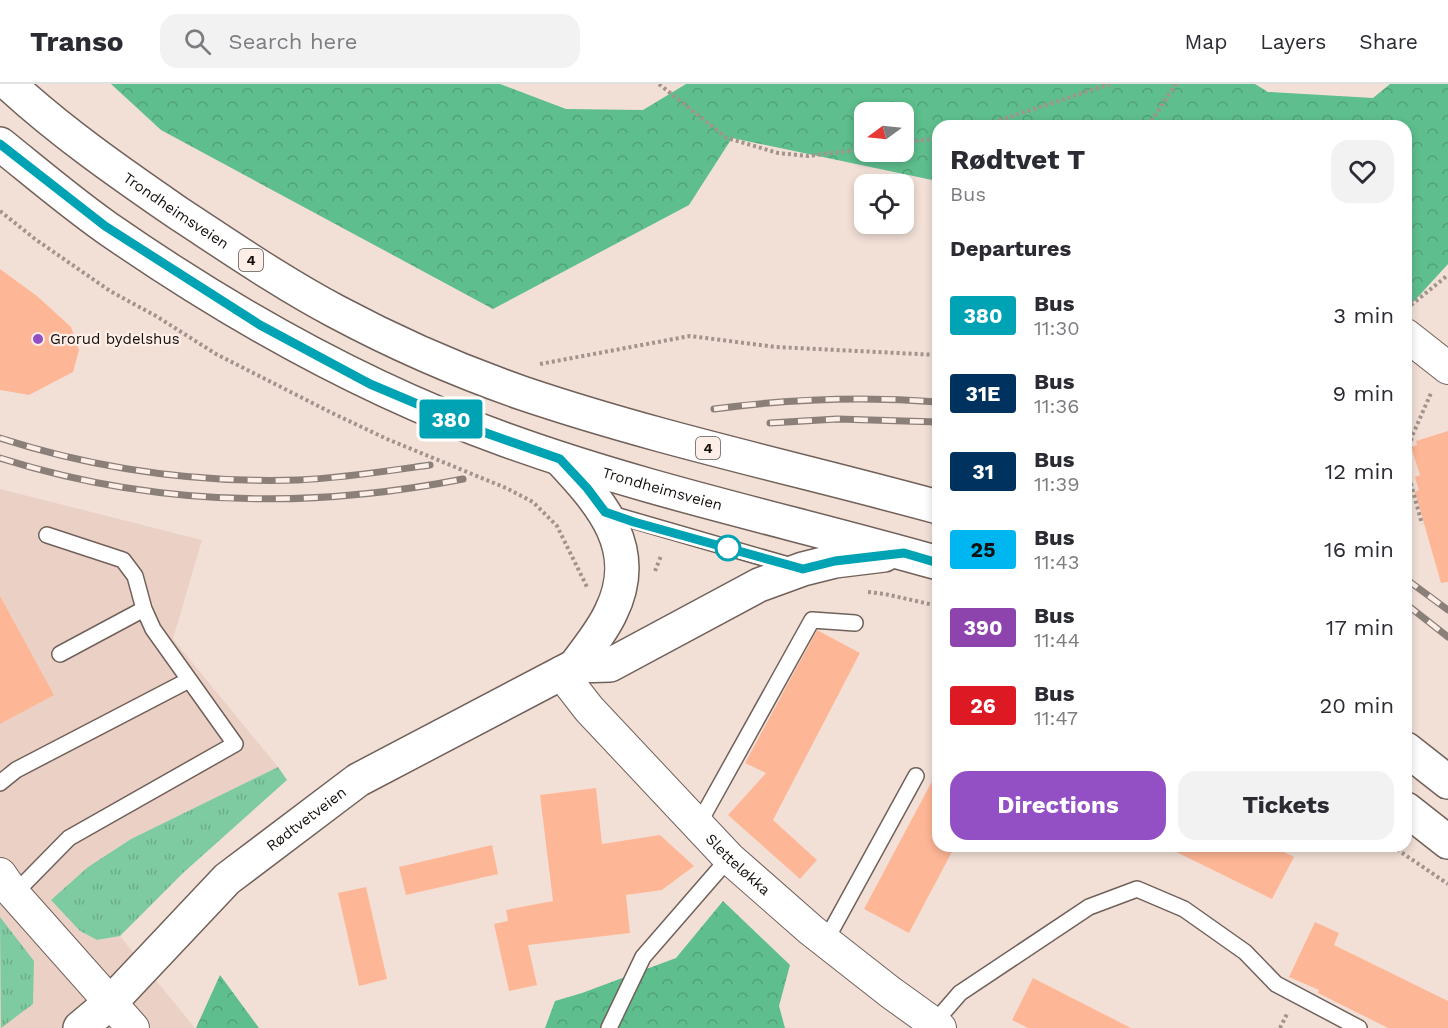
<!DOCTYPE html>
<html lang="en">
<head>
<meta charset="utf-8">
<style>
	body { margin:0; font-family:"Work Sans",sans-serif; background:#f2f2f3; color:#2b2b33; height:100vh; display:flex; flex-direction:column; font-size:22px; white-space:nowrap }
	* { box-sizing:border-box; margin:0 }
	p { font-size:20px; color:#7c7c81 }
	.icon { flex:none; width:33px; height:33px; fill:none; stroke:currentColor; stroke-width:2; stroke-linecap:round; stroke-linejoin:round }
	.map { position:relative; flex:1; overflow:hidden }
	.drawer { position:absolute; left:932px; top:36px; width:480px; height:732px; display:flex; flex-direction:column; background:#fff; border-radius:18px; box-shadow:0 3px 9px #0003 }
	.drawer>* { flex:none }
	.badge { padding:0 12px; border-radius:4px; font-size:21px; line-height:39px }
	.needle { width:39px; rotate:255deg }
	.controls { position:absolute; left:854px; top:18px; display:grid; gap:12px }
	.controls a { display:grid; place-items:center; width:60px; height:60px; border-radius:12px; background:#fff; box-shadow:0 3px 9px #0003; font-size:30px }
	.map>.badge { position:absolute; translate:-50% -50%; box-shadow:0 0 0 3px #fff }
	h2 { padding:0 18px; font-size:22px; line-height:54px }
	.round { display:grid; place-items:center; flex:none; width:63px; height:63px; border-radius:18px; background:#f2f2f3 }
	.headline { display:flex; align-items:center; justify-content:space-between; height:102px; padding:0 18px }
	h1 { font-size:28px; font-weight:700; line-height:45px }
	.button { display:flex; gap:12px; margin-top:auto; padding:12px 18px }
	.button a { flex:1; height:69px; border-radius:18px; background:#9350c5; color:#fff; font-size:24px; font-weight:700; line-height:69px; text-align:center }
	.button a+a { background:#f2f2f3; color:#2b2b33 }
	ul { padding:0; list-style:none }
	li { display:flex; align-items:center; gap:18px; height:78px; padding:0 18px }
	li div { flex:1 }
	li b { display:block; font-size:22px }
	li em { font-style:normal }
	li .badge { min-width:66px; font-weight:700; text-align:center }
	header { display:flex; align-items:center; gap:36px; box-sizing:border-box; height:84px; padding:0 30px; background:#fff; border-bottom:2px solid #e1e1e2 }
	header strong { font-size:28px }
	nav { display:flex; gap:33px; margin-inline-start:auto; font-size:21px }
	.search { width:420px; height:54px; background:#f2f2f3; display:flex; align-items:center; gap:15px; box-sizing:border-box; padding:0 21px; border-radius:18px; color:#7c7c81; font-size:22px }
	.map>svg:first-child { display:block }
</style>
</head>
<body>
<header>
<strong>Transo</strong>
<div class="search"><svg class="icon" aria-label="search" viewBox="0 0 24 24"><circle cx="10" cy="10" r="6"/><path d="M15 15l6 6"/></svg>Search here</div>
<nav><a>Map</a><a>Layers</a><a>Share</a></nav>
</header>
<div class="map">
<svg width="1448" height="944" viewBox="0 0 1448 944">
	<defs>
		<pattern id="grass-tufts" width="24" height="20" patternUnits="userSpaceOnUse" patternTransform="scale(1.5)"><rect width="24" height="20" fill="#7ecba1"/><path d="M3 7l-1-3M5 7V3M7 7l1-3M15 17l-1-3M17 17v-4M19 17l1-3" fill="none" stroke="#6cad89"/></pattern>
		<pattern id="forest-crowns" width="20" height="18" patternUnits="userSpaceOnUse" patternTransform="scale(1.5)"><rect width="20" height="18" fill="#5ebe8d"/><path d="M2 6a3 3 0 1 1 6 0M12 15a3 3 0 1 1 6 0" fill="none" stroke="#51a278"/></pattern>
	</defs>
	<rect width="100%" height="100%" fill="#f2e0d7"/>
	<path fill="#ebd1c5" d="M 0,405 L 202,456 L 173,555 L 278,683 L 131,755 L 88,783 L 51,816 L 80,847 L 97,856 L 120,852 L 195,944 L 0,944 Z"/>
	<path fill="url(#grass-tufts)" d="M 278,683 L 287,696 L 183,789 L 120,852 L 97,856 L 80,847 L 51,816 L 88,783 L 131,755 Z
		M 0,833 L 34,877 L 33,920 L 1,944 Z"/>
	<path fill="url(#forest-crowns)" fill-rule="evenodd" d="M 111,0 L 500,0 L 566,25 L 643,26 L 686,0 L 1255,0 L 1268,8 L 1373,14 L 1390,0 L 1448,0 L 1448,180 L 1406,226 L 1406,42 L 938,42 L 937,97 L 732,54 L 689,121 L 493,225 L 161,46 ZM 864,28 L 903,28 L 903,68 L 864,68 Z
		M 723,817 L 790,881 L 779,922 L 785,944 L 545,944 L 555,917 L 582,909 L 676,874 Z
		M 220,891 L 259,944 L 196,944 Z"/>
	<path fill="#feb796" d="M 0,185 L 37,212 L 71,243 L 79,266 L 73,288 L 29,311 L 0,306 Z
		M 1448,347 L 1448,498 L 1441,499 L 1415,408 L 1419,406 L 1415,393 L 1420,391 L 1411,363 L 1417,361 L 1416,357 Z
		M 0,512 L 54,611 L 0,640 Z
		M 817,546 L 860,569 L 773,736 L 817,776 L 800,795 L 728,731 L 766,689 L 745,679 Z
		M 938,686 L 938,762 L 955,762 L 909,849 L 864,825 Z
		M 596,704 L 602,760 L 660,751 L 694,782 L 662,806 L 626,811 L 630,849 L 528,861 L 537,901 L 509,907 L 494,840 L 508,837 L 506,826 L 553,817 L 540,711 Z
		M 492,761 L 498,790 L 406,811 L 399,783 Z
		M 1164,762 L 1272,762 L 1294,773 L 1272,815 Z
		M 366,803 L 387,895 L 359,902 L 338,809 Z
		M 1315,838 L 1339,849 L 1334,861 L 1448,917 L 1448,944 L 1388,944 L 1318,909 L 1319,906 L 1289,893 Z
		M 1033,894 L 1131,944 L 1028,944 L 1012,936 Z"/>
	<g fill="none" stroke-linecap="round" stroke-linejoin="round">
		<g stroke="#71615a" stroke-width="18">
			<path id="service" d="M 608,429 L 795,483
				M 60,570 L 144,525
				M 0,699 L 16,686 L 189,596
				M 698,741 L 812,536 L 855,539
				M 14,810 L 69,754 L 235,660 L 153,545 L 144,525 L 135,492 L 123,476 L 47,451
				M 825,858 L 916,692
				M 934,939 L 960,909 L 1089,823 L 1137,805 L 1184,825 L 1245,868 L 1276,900 L 1359,944
				M 609,944 L 643,873 L 729,774"/>
		</g>
		<g stroke="#71615a" stroke-width="34">
			<g id="minor">
				<path d="M 1406,251 L 1448,284"/>
				<path id="s1" d="M 561,589 L 589,625 L 729,774 L 811,846 L 890,908 L 940,944"/>
				<path d="M 0,790 L 14,810 L 133,944"/>
			</g>
		</g>
		<g stroke="#71615a" stroke-width="36">
			<g id="tertiary">
				<path id="s2" d="M 80,944 L 111,918 L 227,795 L 358,696 L 575,582"/>
			</g>
		</g>
		<g stroke="#71615a" stroke-width="36">
			<g id="trunk">
				<path id="s3" d="M 9,0 C 61,48 120,89 178,129 C 230,163 282,199 337,228 C 395,259 459,287 522,309 C 658,355 799,385 938,423"/>
				<path id="s4" d="M 0,60 C 35,88 70,118 107,144 C 231,230 363,305 506,356 C 647,407 794,438 938,479"/>
				<path d="M 560,375 C 602,420 642,465 611,528 C 602,548 587,565 575,582"/>
				<path d="M 575,582 L 610,581 L 759,501 L 803,485 L 835,477 L 884,471"/>
				<path d="M 1406,665 L 1448,698"/>
				<path d="M 1406,725 L 1448,758"/>
			</g>
		</g>
		<path stroke="#a2948d" stroke-width="4" stroke-dasharray="3 3" stroke-linecap="butt" d="M 659,0 L 727,54 L 778,69 L 808,72 L 864,65
			M 982,42 L 1110,0
			M 1148,42 L 1176,0
			M 903,59 L 938,54
			M 0,127 L 35,155 L 110,207 L 156,232 L 216,270 L 332,329 L 387,355 L 506,404 L 533,418 L 557,442 L 587,503
			M 1411,221 L 1448,191
			M 540,280 L 690,252 L 776,263 L 938,271
			M 1406,374 L 1413,350 L 1431,309
			M 1406,382 L 1422,440
			M 655,487 L 661,472
			M 868,508 L 885,510 L 938,522
			M 1392,762 L 1448,800
			M 1280,944 L 1287,930"/>
		<use href="#service" stroke="#fff" stroke-width="15"/>
		<use href="#minor" stroke="#fff" stroke-width="32"/>
		<use href="#tertiary" stroke="#fff" stroke-width="33"/>
		<use href="#trunk" stroke="#fff" stroke-width="33"/>
		<g stroke="#8b7f79" stroke-width="7">
			<path id="rail" d="M 714,325 C 789,315 862,312 938,318
				M 770,339 L 837,335 L 938,338
				M 0,354 C 96,385 197,399 298,396 C 342,394 387,387 430,381
				M 0,374 C 152,422 307,426 463,395
				M 1406,495 L 1448,526
				M 1406,520 L 1448,553"/>
		</g>
		<use href="#rail" stroke="#fdeee7" stroke-width="4.5" stroke-dasharray="14" stroke-linecap="butt"/>
	</g>
	<g fill="none" stroke-linecap="round" stroke-linejoin="round">
		<g stroke="#fff" stroke-width="14">
			<path id="line" d="M 0,60 L 105,142 L 260,241 L 370,300 L 486,349 L 560,375 L 587,404 L 605,428 L 634,438 L 803,485 L 835,477 L 904,469 L 938,479"/>
		</g>
		<use href="#line" stroke="#00a3b4" stroke-width="9"/>
	</g>
	<circle fill="#9350c5" stroke="#fdeee7" stroke-width="2" cx="38" cy="255" r="6"/>
	<circle fill="#fff" stroke="#00a3b4" stroke-width="3" cx="728" cy="464" r="12"/>
	<g text-anchor="middle" stroke-width="4.5" stroke-linejoin="round" paint-order="stroke">
		<g fill="#fdeee7" stroke="#5b534e" stroke-width="1.5">
			<rect x="239" y="165" width="24" height="22" rx="4.5"/>
			<rect x="696" y="353" width="24" height="22" rx="4.5"/>
		</g>
		<g font-size="14" font-weight="bold" fill="#16100d">
			<text x="251" y="181">4</text>
			<text x="708" y="369">4</text>
		</g>
		<g font-size="15" fill="#16100d" stroke="#fdeee7">
			<text dy="5" stroke="none"><textPath href="#s3" startOffset="210">Trondheimsveien</textPath></text>
			<text dy="5" stroke="none"><textPath href="#s4" startOffset="753">Trondheimsveien</textPath></text>
			<text dy="5" stroke="none"><textPath href="#s2" startOffset="309">Rødtvetveien</textPath></text>
			<text dy="5" stroke="none"><textPath href="#s1" startOffset="261">Sletteløkka</textPath></text>
		</g>
		<g font-size="15" fill="#16100d" stroke="#fdeee7" text-anchor="start">
			<text x="50" y="260">Grorud bydelshus</text>
		</g>
	</g>
</svg>
<div class="controls">
<a><svg class="needle" viewBox="-14 -14 28 28"><path d="M0-13l5 13h-10z" fill="#e53935"/><path d="M0 13l5-13h-10z" fill="#7c7c81"/></svg></a>
<a><svg class="icon" aria-label="locate" viewBox="0 0 24 24"><circle cx="12" cy="12" r="6"/><path d="M12 2v4M12 18v4M2 12h4M18 12h4"/></svg></a>
</div>
<b class="badge" style="left:451px;top:335px;background:#00a3b4;color:#fff">380</b>
<section class="drawer">
<div class="headline"><div><h1>Rødtvet T</h1><p>Bus</p></div><a class="round"><svg class="icon" aria-label="heart" viewBox="0 0 24 24"><path d="M12 20l-8-8c-3-5 5-10 8-4 3-6 11-1 8 4z"/></svg></a></div>
<h2>Departures</h2>
<ul>
<li><span class="badge" style="background:#00a3b4;color:#fff">380</span><div><b>Bus</b><p>11:30</p></div><em>3 min</em></li>
<li><span class="badge" style="background:#003260;color:#fff">31E</span><div><b>Bus</b><p>11:36</p></div><em>9 min</em></li>
<li><span class="badge" style="background:#003260;color:#fff">31</span><div><b>Bus</b><p>11:39</p></div><em>12 min</em></li>
<li><span class="badge" style="background:#00b6f1;color:#111">25</span><div><b>Bus</b><p>11:43</p></div><em>16 min</em></li>
<li><span class="badge" style="background:#8e44ad;color:#fff">390</span><div><b>Bus</b><p>11:44</p></div><em>17 min</em></li>
<li><span class="badge" style="background:#dd1923;color:#fff">26</span><div><b>Bus</b><p>11:47</p></div><em>20 min</em></li>
</ul>
<div class="button"><a>Directions</a><a>Tickets</a></div>
</section>
</div>
</body>
</html>
